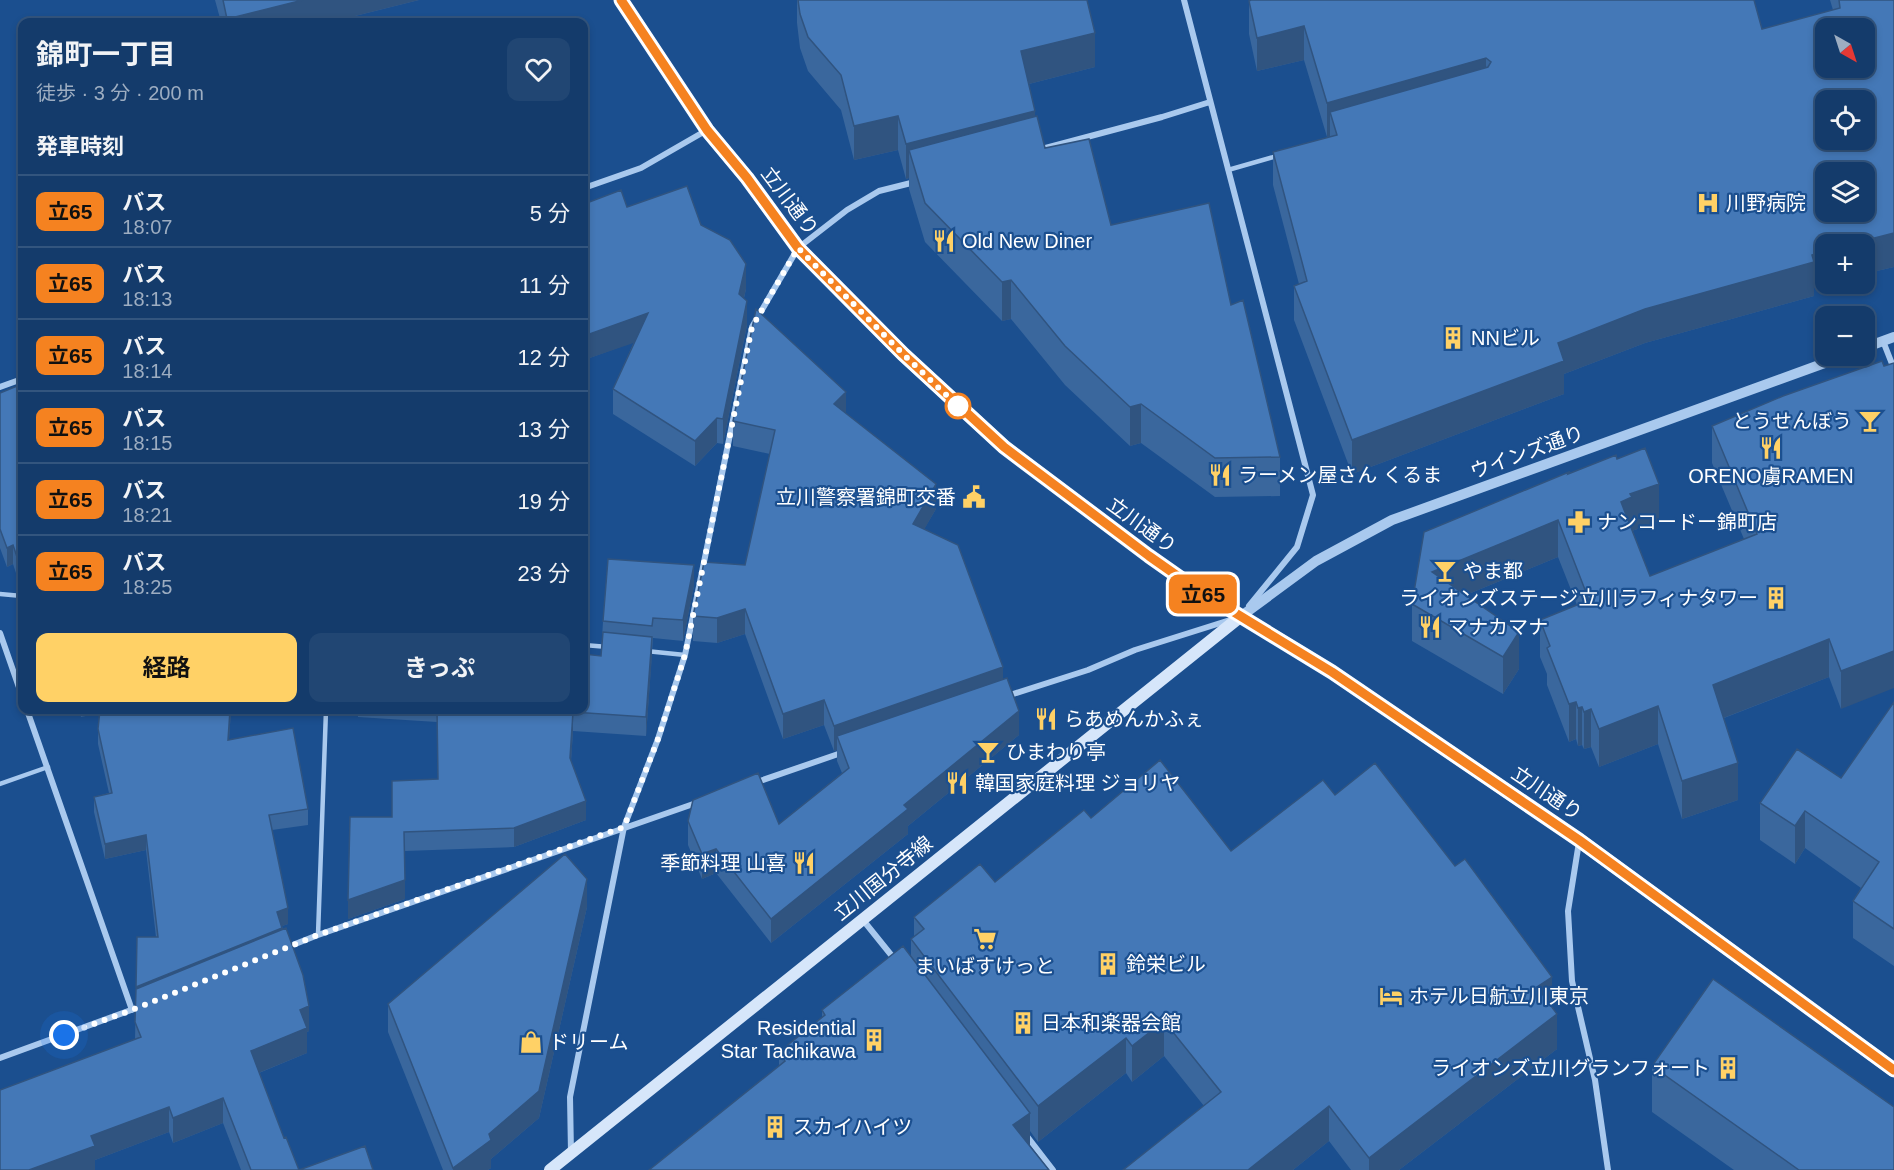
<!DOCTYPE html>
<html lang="ja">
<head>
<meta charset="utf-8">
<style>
	body { margin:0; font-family:Arial,"Noto Sans JP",sans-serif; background:#214673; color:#f1f3f6; height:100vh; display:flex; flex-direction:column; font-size:22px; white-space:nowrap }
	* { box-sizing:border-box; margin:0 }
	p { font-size:20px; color:#9dadc1 }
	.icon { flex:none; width:33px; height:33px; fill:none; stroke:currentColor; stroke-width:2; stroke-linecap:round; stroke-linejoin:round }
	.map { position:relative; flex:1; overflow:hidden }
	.details { position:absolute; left:18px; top:18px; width:570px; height:696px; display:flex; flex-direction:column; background:#143b6b; border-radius:12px; box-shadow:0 3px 9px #0003,0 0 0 2px #33557e }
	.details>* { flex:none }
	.badge { padding:0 12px; border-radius:9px; font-size:21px; line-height:39px }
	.needle { width:39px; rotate:141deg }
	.buttons { position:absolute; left:1815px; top:18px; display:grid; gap:12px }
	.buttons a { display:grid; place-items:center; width:60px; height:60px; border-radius:12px; background:#143b6b; box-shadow:0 3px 9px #0003,0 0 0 2px #33557e; font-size:30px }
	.you { position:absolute; width:30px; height:30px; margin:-15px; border:4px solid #fff; border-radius:50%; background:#1a73e8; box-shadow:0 0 0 9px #1a73e833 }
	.map>.badge { position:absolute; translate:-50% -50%; box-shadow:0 0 0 3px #fff }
	h2 { padding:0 18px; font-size:22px; line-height:54px }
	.round { display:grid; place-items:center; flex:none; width:63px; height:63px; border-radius:12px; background:#214673 }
	.headline { display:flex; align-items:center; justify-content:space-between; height:102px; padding:0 18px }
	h1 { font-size:28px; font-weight:700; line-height:45px }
	.primary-button { display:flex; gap:12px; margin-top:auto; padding:12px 18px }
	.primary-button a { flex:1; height:69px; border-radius:12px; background:#ffd166; color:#111; font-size:24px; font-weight:700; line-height:69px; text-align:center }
	.primary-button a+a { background:#214673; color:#f1f3f6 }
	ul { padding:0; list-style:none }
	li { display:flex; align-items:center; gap:18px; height:72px; padding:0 18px; border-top:2px solid #33557e }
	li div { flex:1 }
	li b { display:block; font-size:22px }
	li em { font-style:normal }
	li .badge { min-width:66px; font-weight:700; text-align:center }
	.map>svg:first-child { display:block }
</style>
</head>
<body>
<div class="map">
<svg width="1894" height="1170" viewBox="0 0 1894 1170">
	<rect width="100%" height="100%" fill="#1b4f8f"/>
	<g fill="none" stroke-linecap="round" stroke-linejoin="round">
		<path stroke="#a9c9ee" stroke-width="4.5" d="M 1228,170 L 1277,156
			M 0,594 L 22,596
			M 584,645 L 608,647
			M 646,651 L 685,655
			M 0,784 L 48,767
			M 318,935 L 326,710"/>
		<path stroke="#a9c9ee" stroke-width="6" d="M 1184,0 L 1313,495 L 1297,547 L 1249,606
			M 1038,150 L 1162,117 L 1210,102
			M 584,188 L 641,168 L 707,130
			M 1883,341 L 1894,369
			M 0,387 L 22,379
			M 0,633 L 22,696
			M 1007,696 L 1088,670 L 1135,650 L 1230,620
			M 27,710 L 132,1010
			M 754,783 L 844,752
			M 1579,842 L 1568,911 L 1572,981 L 1595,1080 L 1608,1170
			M 863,920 L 896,961
			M 285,948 L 318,935 L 699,802
			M 0,1058 L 142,1006
			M 1026,1135 L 1053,1170
			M 571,1153 L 570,1097 L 624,827 L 658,739 L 685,655 L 752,327 L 798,248 L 847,210 L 879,191 L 915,182"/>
		<path stroke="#a9c9ee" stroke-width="10" d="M 1864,348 L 1894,337
			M 1240,617 L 1316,561 L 1392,520 L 1844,356"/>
		<path stroke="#d6e6fa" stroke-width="12" d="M 550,1170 L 1240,617"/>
		<path stroke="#f0f6ff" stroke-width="15" d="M 621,0 L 707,130 L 747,178 L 798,248 L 903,354 L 1004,447 L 1149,556 L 1196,589 L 1332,672 L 1579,840 L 1894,1070"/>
	</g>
	<path fill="#3a679d" d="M 215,0 L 419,0 L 331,22 L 221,22 Z
		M 797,0 L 1087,0 L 1095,67 L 1029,84 L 1035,117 L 1045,148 L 1111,225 L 1231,305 L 1280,457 L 1280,496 L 1215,497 L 1141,443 L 1130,446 L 1065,385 L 1011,319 L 1002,321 L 925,242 L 909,189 L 909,178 L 906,179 L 898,150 L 854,160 L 841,110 L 808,71 L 800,48 L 797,23 Z
		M 1830,0 L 1894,0 L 1894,267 L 1864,274 L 1864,244 L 1814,288 L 1814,296 L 1645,343 L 1564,374 L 1564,394 L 1352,474 L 1294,320 L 1294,286 L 1299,284 L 1273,185 L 1273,152 L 1330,137 L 1330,136 L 1327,137 L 1304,60 L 1257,71 L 1249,34 L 1249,1 L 1762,29 L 1833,10 Z
		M 584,204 L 627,207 L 701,225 L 746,289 L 744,298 L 747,325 L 723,444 L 717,443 L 695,466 L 613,414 L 613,389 L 634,342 L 584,360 Z
		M 1882,361 L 1841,709 L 1829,677 L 1724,718 L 1738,800 L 1682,819 L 1658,744 L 1599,767 L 1591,747 L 1584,749 L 1582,745 L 1578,746 L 1576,739 L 1569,742 L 1547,685 L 1547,674 L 1540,657 L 1540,620 L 1577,605 L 1558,557 L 1466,595 L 1519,669 L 1503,694 L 1412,641 L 1412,604 L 1569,473 L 1617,459 L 1659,521 L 1632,531 L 1650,576 L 1744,539 L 1712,463 L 1712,426 Z
		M 22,384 L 22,574 L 17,576 L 13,564 L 7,567 L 0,548 L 0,393 Z
		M 846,414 L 936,509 L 924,529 L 1003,679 L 1019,735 L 908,826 L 908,834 L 771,943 L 716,873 L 702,879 L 688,845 L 688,821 L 779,824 L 842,773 L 837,761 L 837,750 L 834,751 L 824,725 L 783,739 L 745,634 L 717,643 L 693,641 L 693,616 L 745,565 L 770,454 L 733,446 L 733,421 Z
		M 694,586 L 683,641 L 653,638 L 646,736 L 573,731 L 571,761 L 586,820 L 514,847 L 405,851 L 405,899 L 348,919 L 392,817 L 438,779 L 437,722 L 358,717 L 358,710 L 584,710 L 601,656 L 603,621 Z
		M 1894,702 L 1894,966 L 1853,938 L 1853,901 L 1861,888 L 1805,848 L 1795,864 L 1760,840 L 1760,803 L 1841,778 Z
		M 79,710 L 231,710 L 229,740 L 308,809 L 308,825 L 272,830 L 288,924 L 282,926 L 309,1031 L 307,1032 L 307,1053 L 259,1073 L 284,1138 L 299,1170 L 241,1170 L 223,1123 L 173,1143 L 169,1132 L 95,1160 L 95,1170 L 0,1170 L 135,1040 L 137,937 L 156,937 L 146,850 L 105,859 L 94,812 L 94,797 L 109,793 L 98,744 L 98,729 L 100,713 L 81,717 Z
		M 1335,795 L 1552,1007 L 1557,1049 L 1399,1170 L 1351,1170 L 1329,1141 L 1293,1170 L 1123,1170 L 1204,1106 L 1164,1056 L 1132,1082 L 1126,1073 L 1038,1142 L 1030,1131 L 779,1066 L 779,1052 L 822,1018 L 822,1010 L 911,957 L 911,939 L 914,937 L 914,917 L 995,882 L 1091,818 L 1231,851 Z
		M 587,907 L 539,1118 L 491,1159 L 491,1168 L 488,1170 L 443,1170 L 388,1032 L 388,1004 Z
		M 1652,1066 L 1894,1170 L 1734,1170 L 1652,1112 Z"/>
	<path fill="#305480" d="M 303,0 L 419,0 L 331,22 L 227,22 L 227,19 Z
		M 1304,26 L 1304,60 L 1257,71 L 1257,38 Z
		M 1095,33 L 1095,67 L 1021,86 L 1021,51 Z
		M 1486,58 L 1486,92 L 1330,112 L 1330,136 L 1327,137 L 1327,103 Z
		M 1035,111 L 1035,145 L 909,150 L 909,178 L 906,179 L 906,144 Z
		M 898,116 L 898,150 L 854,160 L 854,126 Z
		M 1894,233 L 1894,267 L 1864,274 L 1864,244 L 1851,244 Z
		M 1826,251 L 1826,284 L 1831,284 L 1814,288 L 1814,296 L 1645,343 L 1564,374 L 1564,394 L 1352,474 L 1352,440 L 1558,343 L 1645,309 Z
		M 746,264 L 746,289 L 739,318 L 739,294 Z
		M 1011,280 L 1011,319 L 1002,321 L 1002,282 Z
		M 747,301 L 747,325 L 723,444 L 723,419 Z
		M 648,313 L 648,338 L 584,360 L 584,336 Z
		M 846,392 L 846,417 L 834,404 Z
		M 1141,404 L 1141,443 L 1130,446 L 1130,407 Z
		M 717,418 L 717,443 L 695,466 L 695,441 Z
		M 936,484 L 936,509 L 913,549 L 913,524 Z
		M 1659,484 L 1659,521 L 1632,531 L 1621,502 L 1630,494 Z
		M 1558,520 L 1558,557 L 1432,609 L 1432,572 Z
		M 13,545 L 13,564 L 7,567 L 7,548 Z
		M 22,555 L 22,574 L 17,576 L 17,557 Z
		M 694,565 L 694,586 L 683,641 L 683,620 Z
		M 745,609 L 745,634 L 717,643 L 717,618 Z
		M 1519,632 L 1519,669 L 1503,694 L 1503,657 Z
		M 652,637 L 652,656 L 646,736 L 646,717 Z
		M 1829,639 L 1829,677 L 1713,722 L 1713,685 Z
		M 1894,651 L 1894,688 L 1841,709 L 1841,671 Z
		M 1003,667 L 1003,692 L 837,736 L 837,750 L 834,751 L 834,726 Z
		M 824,700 L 824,725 L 783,739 L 783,714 Z
		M 1576,702 L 1576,739 L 1569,742 L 1569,704 Z
		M 1658,706 L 1658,744 L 1599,767 L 1599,729 Z
		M 1582,707 L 1582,745 L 1578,746 L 1578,708 Z
		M 1591,709 L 1591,747 L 1584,749 L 1584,712 Z
		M 230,710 L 231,710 L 228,756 L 228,740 Z
		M 1019,711 L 1019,735 L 908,826 L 908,834 L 771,943 L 771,919 L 904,805 Z
		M 573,712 L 573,731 L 570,777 L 570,758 Z
		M 1738,763 L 1738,800 L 1682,819 L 1682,781 Z
		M 586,801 L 586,820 L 514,847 L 514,828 Z
		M 1805,811 L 1805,848 L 1795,864 L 1795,826 Z
		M 146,835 L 146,850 L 105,859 L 105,844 Z
		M 716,849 L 716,873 L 702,879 L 702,854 Z
		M 587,879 L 587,907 L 539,1118 L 491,1159 L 491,1168 L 488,1170 L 453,1170 L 453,1168 L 489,1134 Z
		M 405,880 L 405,899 L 348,919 L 348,900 Z
		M 288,908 L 288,924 L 277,928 L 277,912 Z
		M 282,928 L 282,944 L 136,1003 L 136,987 Z
		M 1552,977 L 1552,1012 L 1537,987 Z
		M 309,1006 L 309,1031 L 307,1032 L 307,1053 L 251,1076 L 251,1051 L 300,1010 Z
		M 1557,1014 L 1557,1049 L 1399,1170 L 1369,1170 L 1369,1158 Z
		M 1164,1021 L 1164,1056 L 1132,1082 L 1132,1046 Z
		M 1126,1038 L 1126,1073 L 1038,1142 L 1038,1106 Z
		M 223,1098 L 223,1123 L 173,1143 L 173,1118 Z
		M 1329,1106 L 1329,1141 L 1293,1170 L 1248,1170 Z
		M 169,1107 L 169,1132 L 95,1160 L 95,1170 L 29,1170 L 91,1136 Z
		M 1030,1113 L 1030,1148 L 1013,1125 Z"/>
	<path fill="#4478b7" stroke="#305480" stroke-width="1.5" fill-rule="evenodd" d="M 223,0 L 303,0 L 227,19 Z
		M 798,0 L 1087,0 L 1095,33 L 1021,51 L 1035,111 L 906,144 L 898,116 L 854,126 L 841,75 L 808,37 L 800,14 Z
		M 1251,0 L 1754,0 L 1762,29 L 1840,8 L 1839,0 L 1894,0 L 1894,233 L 1851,244 L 1826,244 L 1826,251 L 1812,255 L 1814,262 L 1645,309 L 1558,343 L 1564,361 L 1352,440 L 1294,286 L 1307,281 L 1273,152 L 1337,135 L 1330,112 L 1488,67 L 1491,62 L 1486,58 L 1327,103 L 1304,26 L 1257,38 L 1249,1 ZM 1826,28 L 1864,28 L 1864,68 L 1826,68 ZM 1826,100 L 1864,100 L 1864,140 L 1826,140 ZM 1826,172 L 1864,172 L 1864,212 L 1826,212 Z
		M 1037,116 L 1045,148 L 1089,139 L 1111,225 L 1209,203 L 1231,305 L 1243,300 L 1280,457 L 1215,458 L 1141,404 L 1130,407 L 1065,346 L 1011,280 L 1002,282 L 925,203 L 909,150 Z
		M 687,186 L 701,225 L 730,240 L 746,264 L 739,294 L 747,301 L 723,419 L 717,418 L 695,441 L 613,389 L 648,313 L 584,336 L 584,204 L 621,190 L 627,207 Z
		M 756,309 L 846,392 L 834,404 L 936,484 L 913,524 L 958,545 L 1003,667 L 834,726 L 824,700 L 783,714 L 745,609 L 717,618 L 693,616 L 704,562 L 745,565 L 775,430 L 733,421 Z
		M 1882,361 L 1884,366 L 1894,363 L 1894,651 L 1841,671 L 1829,639 L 1713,685 L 1738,763 L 1682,781 L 1658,706 L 1599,729 L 1591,709 L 1584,712 L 1582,707 L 1578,708 L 1576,702 L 1569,704 L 1547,648 L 1550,646 L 1540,620 L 1589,600 L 1558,520 L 1432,572 L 1519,632 L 1503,657 L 1412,604 L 1424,532 L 1569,472 L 1568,474 L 1616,455 L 1617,459 L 1645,448 L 1659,484 L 1630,494 L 1632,497 L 1621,502 L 1650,576 L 1757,534 L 1712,426 L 1783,396 Z
		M 22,384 L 22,555 L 17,557 L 13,545 L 7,548 L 0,529 L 0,393 Z
		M 608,559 L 694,565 L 683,620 L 653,618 L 652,626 L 603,621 Z
		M 603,632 L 652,637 L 646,717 L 573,712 L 570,758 L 586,801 L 514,828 L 404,832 L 405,880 L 348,900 L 350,817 L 392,817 L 392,781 L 438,779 L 437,710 L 584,710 L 584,654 L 601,656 Z
		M 1007,678 L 1019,711 L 904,805 L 908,809 L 771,919 L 716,849 L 702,854 L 688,821 L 693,800 L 758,773 L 779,824 L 849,768 L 837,736 Z
		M 1894,702 L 1894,929 L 1853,901 L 1879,862 L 1805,811 L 1795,826 L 1760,803 L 1797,749 L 1841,778 Z
		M 100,710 L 230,710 L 228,740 L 293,728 L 308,809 L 269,815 L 288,908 L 277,912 L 282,928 L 136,987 L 137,937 L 158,937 L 146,835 L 105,844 L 94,797 L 112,793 L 98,729 Z
		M 1160,760 L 1231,851 L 1323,780 L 1335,795 L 1375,763 L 1455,866 L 1465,859 L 1552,977 L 1537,987 L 1557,1014 L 1369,1158 L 1329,1106 L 1248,1170 L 1123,1170 L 1221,1092 L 1164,1021 L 1132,1046 L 1126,1038 L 1038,1106 L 911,939 L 924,929 L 914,917 L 980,864 L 995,882 L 1084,810 L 1091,818 Z
		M 565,854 L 587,879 L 539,1091 L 489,1134 L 491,1140 L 453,1168 L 388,1004 Z
		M 286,928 L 303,975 L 309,1006 L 300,1010 L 307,1028 L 251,1051 L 284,1138 L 286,1137 L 299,1170 L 251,1170 L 223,1098 L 173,1118 L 169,1107 L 91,1136 L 95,1146 L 29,1170 L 0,1170 L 0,1090 L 141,1037 L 135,1022 L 136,989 Z
		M 903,946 L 1030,1113 L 1013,1125 L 1049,1170 L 649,1170 L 785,1061 L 779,1052 L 825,1015 L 822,1010 Z
		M 1713,979 L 1894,1107 L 1894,1170 L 1799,1170 L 1652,1066 Z
		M 365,1146 L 373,1170 L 299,1170 Z"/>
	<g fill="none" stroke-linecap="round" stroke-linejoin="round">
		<g stroke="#fff" stroke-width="14">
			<path id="line" d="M 621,0 L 707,130 L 747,178 L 798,248 L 903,354 L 1004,447 L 1149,556 L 1196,589 L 1332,672 L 1579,840 L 1894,1070"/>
		</g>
		<use href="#line" stroke="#f58220" stroke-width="9"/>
		<path stroke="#fff" stroke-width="6" stroke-dasharray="0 10.8" d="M 64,1035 L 132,1010 L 318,935 L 624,827 L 658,739 L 685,655 L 752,327 L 798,248 L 903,354 L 963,411 L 958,406"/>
	</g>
	<defs>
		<g id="hospital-bare" transform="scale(1.8)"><path d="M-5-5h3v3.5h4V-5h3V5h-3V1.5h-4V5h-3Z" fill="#ffd166" stroke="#1b4f8f" stroke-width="2.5" paint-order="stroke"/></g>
		<g id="restaurant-bare" transform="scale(1.8)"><path d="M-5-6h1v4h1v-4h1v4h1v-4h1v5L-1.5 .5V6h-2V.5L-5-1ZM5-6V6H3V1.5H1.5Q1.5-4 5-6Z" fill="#ffd166" stroke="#1b4f8f" stroke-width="2.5" paint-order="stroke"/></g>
		<g id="building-bare" transform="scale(1.8)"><path d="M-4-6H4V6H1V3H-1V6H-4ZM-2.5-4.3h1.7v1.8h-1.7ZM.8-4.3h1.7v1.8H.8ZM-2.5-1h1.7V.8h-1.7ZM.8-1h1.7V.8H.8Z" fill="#ffd166" stroke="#1b4f8f" stroke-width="2.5" paint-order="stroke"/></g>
		<g id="bar-bare" transform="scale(1.8)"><path d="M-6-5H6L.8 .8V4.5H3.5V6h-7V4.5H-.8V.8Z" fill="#ffd166" stroke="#1b4f8f" stroke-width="2.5" paint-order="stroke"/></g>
		<g id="civic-bare" transform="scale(1.8)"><path d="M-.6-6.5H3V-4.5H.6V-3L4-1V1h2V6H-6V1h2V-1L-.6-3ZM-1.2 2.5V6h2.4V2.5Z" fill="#ffd166" stroke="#1b4f8f" stroke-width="2.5" paint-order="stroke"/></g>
		<g id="pharmacy-bare" transform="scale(1.8)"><path d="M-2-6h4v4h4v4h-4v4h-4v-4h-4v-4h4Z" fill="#ffd166" stroke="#1b4f8f" stroke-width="2.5" paint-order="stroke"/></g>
		<g id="supermarket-bare" transform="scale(1.8)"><path d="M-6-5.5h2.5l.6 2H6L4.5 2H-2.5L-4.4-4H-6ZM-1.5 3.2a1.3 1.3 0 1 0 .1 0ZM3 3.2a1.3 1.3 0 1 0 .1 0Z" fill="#ffd166" stroke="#1b4f8f" stroke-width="2.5" paint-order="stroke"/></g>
		<g id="hotel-bare" transform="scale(1.8)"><path d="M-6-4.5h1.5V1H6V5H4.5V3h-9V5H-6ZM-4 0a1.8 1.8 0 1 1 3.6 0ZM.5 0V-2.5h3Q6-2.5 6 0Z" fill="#ffd166" stroke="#1b4f8f" stroke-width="2.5" paint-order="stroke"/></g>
		<g id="shop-bare" transform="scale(1.8)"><path d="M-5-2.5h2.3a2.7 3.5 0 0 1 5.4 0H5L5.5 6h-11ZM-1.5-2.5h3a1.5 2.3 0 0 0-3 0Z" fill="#ffd166" stroke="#1b4f8f" stroke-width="2.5" paint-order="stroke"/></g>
	</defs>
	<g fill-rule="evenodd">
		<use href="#hospital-bare" x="1708" y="203"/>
		<use href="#restaurant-bare" x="944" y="241"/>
		<use href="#building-bare" x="1453" y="338"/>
		<use href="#bar-bare" x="1870" y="421"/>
		<use href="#restaurant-bare" x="1771" y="448"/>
		<use href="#restaurant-bare" x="1220" y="475"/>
		<use href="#civic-bare" x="974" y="497"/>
		<use href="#pharmacy-bare" x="1579" y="522"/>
		<use href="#bar-bare" x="1445" y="571"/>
		<use href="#building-bare" x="1776" y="598"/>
		<use href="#restaurant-bare" x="1430" y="627"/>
		<use href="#restaurant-bare" x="1046" y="719"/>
		<use href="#bar-bare" x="988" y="752"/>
		<use href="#restaurant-bare" x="957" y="783"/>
		<use href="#restaurant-bare" x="804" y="863"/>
		<use href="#supermarket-bare" x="985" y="939"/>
		<use href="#building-bare" x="1108" y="964"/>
		<use href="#hotel-bare" x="1391" y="996"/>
		<use href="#building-bare" x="1023" y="1023"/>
		<use href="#building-bare" x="874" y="1040"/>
		<use href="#shop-bare" x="531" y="1042"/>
		<use href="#building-bare" x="1728" y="1068"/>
		<use href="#building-bare" x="775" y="1127"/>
	</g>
	<circle fill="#fff" stroke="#f58220" stroke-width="3" cx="958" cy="406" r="12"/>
	<g text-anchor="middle" stroke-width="4.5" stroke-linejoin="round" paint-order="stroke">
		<g font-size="20" fill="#fff" stroke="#1b4f8f">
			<text transform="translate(790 201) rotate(53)" y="7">立川通り</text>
			<text transform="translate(1527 452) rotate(-20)" y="7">ウインズ通り</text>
			<text transform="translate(1142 525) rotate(36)" y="7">立川通り</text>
			<text transform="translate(1547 793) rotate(34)" y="7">立川通り</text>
			<text transform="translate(883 878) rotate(-39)" y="7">立川国分寺線</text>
		</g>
		<g font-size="20" fill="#fff" stroke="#1b4f8f" text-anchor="start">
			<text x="1726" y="210">川野病院</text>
			<text x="962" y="248">Old New Diner</text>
			<text x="1471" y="345">NNビル</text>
			<text x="1852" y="428" text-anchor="end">とうせんぼう</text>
			<text x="1238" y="482">ラーメン屋さん くるま</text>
			<text x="1771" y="483" text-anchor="middle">ORENO虜RAMEN</text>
			<text x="956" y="504" text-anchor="end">立川警察署錦町交番</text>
			<text x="1597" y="529">ナンコードー錦町店</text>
			<text x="1463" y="578">やま都</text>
			<text x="1758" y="605" text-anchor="end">ライオンズステージ立川ラフィナタワー</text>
			<text x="1448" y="634">マナカマナ</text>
			<text x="1064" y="726">らあめんかふぇ</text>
			<text x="1006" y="759">ひまわり亭</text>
			<text x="975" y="790">韓国家庭料理 ジョリヤ</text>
			<text x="786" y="870" text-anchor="end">季節料理 山喜</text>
			<text x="1126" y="971">鈴栄ビル</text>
			<text x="985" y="973" text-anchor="middle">まいばすけっと</text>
			<text x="1409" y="1003">ホテル日航立川東京</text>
			<text x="1041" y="1030">日本和楽器会館</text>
			<text x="856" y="1035" text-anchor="end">Residential<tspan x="856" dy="23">Star Tachikawa</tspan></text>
			<text x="549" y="1049">ドリーム</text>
			<text x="1710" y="1075" text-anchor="end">ライオンズ立川グランフォート</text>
			<text x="793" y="1134">スカイハイツ</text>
		</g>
	</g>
</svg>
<div class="buttons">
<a><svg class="needle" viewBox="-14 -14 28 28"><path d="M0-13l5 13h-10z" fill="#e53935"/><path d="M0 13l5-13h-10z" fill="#9dadc1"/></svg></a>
<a><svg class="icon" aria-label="locate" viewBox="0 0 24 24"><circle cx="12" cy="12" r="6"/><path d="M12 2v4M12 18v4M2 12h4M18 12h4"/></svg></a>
<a><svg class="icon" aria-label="layers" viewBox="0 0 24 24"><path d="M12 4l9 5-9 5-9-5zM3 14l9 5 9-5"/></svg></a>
<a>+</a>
<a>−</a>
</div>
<div class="you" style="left:64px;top:1035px"></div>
<b class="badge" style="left:1203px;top:594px;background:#f58220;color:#111">立65</b>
<section class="details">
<div class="headline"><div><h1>錦町一丁目</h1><p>徒歩 · 3 分 · 200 m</p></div><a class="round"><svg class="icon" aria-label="heart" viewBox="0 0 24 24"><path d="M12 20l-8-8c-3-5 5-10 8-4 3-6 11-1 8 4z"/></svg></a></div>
<h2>発車時刻</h2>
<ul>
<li><span class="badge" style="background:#f58220;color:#111">立65</span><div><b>バス</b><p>18:07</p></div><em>5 分</em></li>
<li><span class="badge" style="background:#f58220;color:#111">立65</span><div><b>バス</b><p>18:13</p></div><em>11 分</em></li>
<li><span class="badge" style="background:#f58220;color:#111">立65</span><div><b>バス</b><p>18:14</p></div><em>12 分</em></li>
<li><span class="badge" style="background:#f58220;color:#111">立65</span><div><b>バス</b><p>18:15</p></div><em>13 分</em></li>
<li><span class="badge" style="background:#f58220;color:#111">立65</span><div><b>バス</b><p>18:21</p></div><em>19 分</em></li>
<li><span class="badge" style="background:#f58220;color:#111">立65</span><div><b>バス</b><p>18:25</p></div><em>23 分</em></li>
</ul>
<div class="primary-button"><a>経路</a><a>きっぷ</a></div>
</section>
</div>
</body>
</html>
